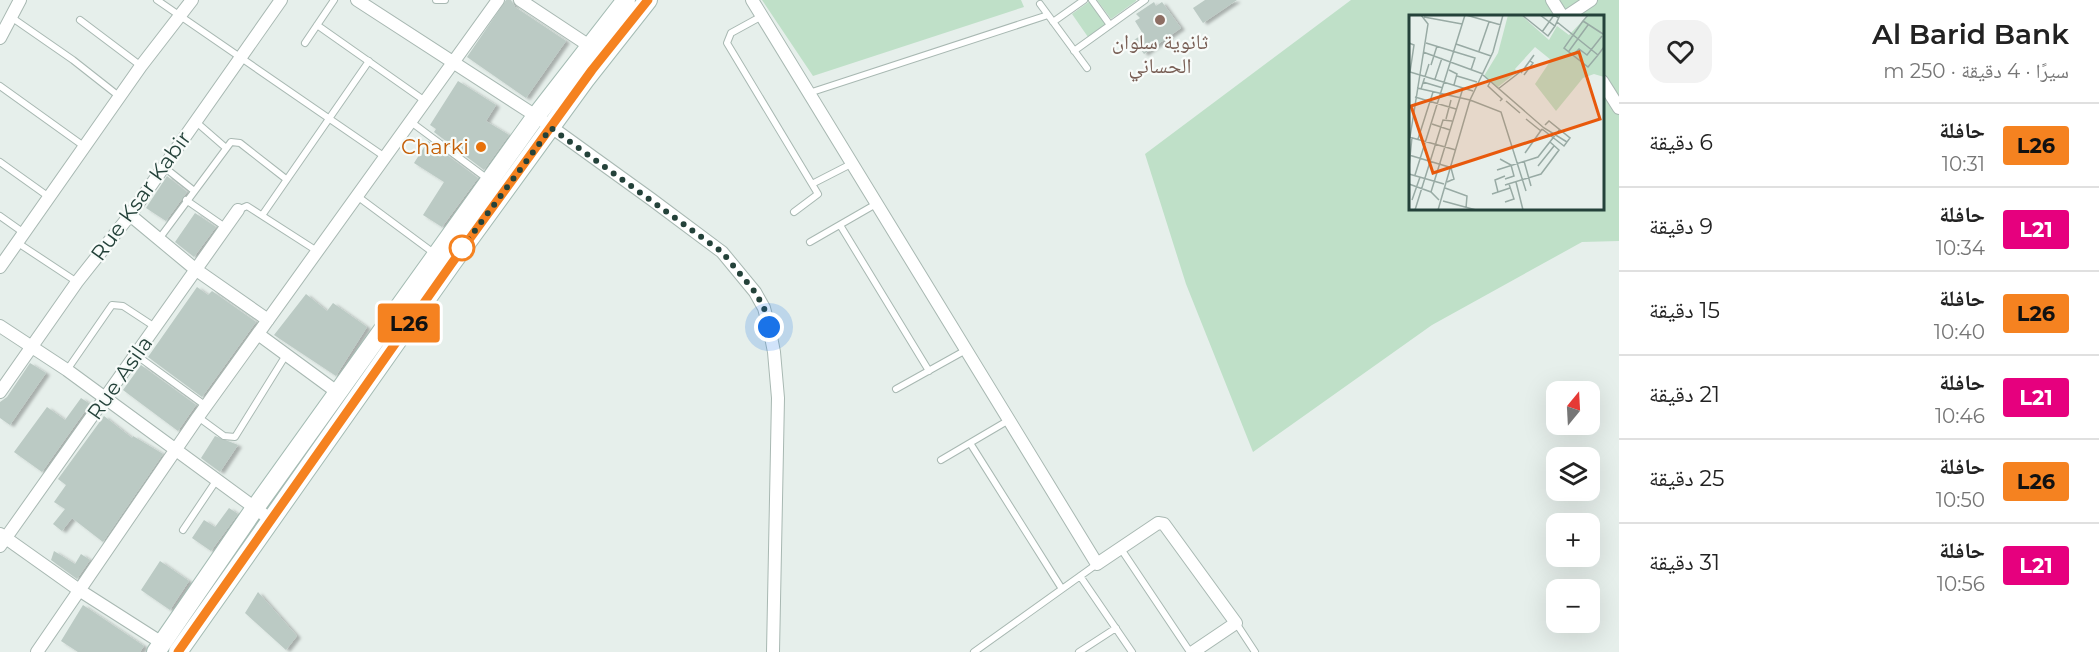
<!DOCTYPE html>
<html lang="ar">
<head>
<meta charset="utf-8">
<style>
	body { margin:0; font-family:Montserrat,"Noto Naskh Arabic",sans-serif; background:#f2f2f2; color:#222; direction:rtl; height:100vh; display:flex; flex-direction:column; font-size:22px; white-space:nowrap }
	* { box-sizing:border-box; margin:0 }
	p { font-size:20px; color:#767676 }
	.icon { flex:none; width:33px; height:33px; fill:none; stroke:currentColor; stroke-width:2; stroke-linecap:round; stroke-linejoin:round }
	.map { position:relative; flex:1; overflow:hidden; direction:ltr }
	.panel { display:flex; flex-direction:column; background:#fff; width:480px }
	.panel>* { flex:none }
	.badge { padding:0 12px; border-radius:4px; font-size:21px; line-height:39px }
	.needle { width:39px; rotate:18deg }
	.buttons { position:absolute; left:1546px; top:381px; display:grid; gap:12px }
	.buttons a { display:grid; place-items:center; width:54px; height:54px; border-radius:12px; background:#fff; box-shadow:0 6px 24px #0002; font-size:30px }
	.you { position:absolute; width:30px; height:30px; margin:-15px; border:4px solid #fff; border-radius:50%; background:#1a73e8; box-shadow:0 0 0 9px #1a73e833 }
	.map>.badge { position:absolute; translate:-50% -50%; box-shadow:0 0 0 3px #fff }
	.round { display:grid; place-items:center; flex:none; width:63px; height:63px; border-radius:18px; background:#f2f2f2 }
	.overview { display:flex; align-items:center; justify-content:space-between; height:102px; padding:0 30px }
	h1 { font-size:28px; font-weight:600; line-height:45px }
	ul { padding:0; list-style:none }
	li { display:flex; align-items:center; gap:18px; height:84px; padding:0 30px; border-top:2px solid #e0e0e0 }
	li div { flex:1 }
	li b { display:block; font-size:22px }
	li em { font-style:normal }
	li .badge { min-width:66px; font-weight:700; text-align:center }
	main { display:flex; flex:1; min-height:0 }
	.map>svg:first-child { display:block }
</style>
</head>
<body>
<main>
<section class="panel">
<div class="overview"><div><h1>Al Barid Bank</h1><p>سيرًا · 4 دقيقة · 250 m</p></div><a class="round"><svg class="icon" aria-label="heart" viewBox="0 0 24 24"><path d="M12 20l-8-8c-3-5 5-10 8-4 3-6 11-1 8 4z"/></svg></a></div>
<ul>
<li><span class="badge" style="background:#f58220;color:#111">L26</span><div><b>حافلة</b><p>10:31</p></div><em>6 دقيقة</em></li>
<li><span class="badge" style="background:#e6007e;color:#fff">L21</span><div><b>حافلة</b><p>10:34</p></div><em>9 دقيقة</em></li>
<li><span class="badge" style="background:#f58220;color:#111">L26</span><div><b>حافلة</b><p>10:40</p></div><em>15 دقيقة</em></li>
<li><span class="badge" style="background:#e6007e;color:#fff">L21</span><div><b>حافلة</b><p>10:46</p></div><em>21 دقيقة</em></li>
<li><span class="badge" style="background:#f58220;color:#111">L26</span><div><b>حافلة</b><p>10:50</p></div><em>25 دقيقة</em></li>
<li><span class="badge" style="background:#e6007e;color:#fff">L21</span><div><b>حافلة</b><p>10:56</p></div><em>31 دقيقة</em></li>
</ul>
</section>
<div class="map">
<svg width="1619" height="652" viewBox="0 0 1619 652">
	<defs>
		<filter id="shadow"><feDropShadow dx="4" dy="2" stdDeviation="1.5" flood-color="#0004"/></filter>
	</defs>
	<rect width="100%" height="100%" fill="#e6efeb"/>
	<path fill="#bfe0c8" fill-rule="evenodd" d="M 762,0 L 1021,0 L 1024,7 L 813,76 Z
		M 1097,0 L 1136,0 L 1136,1 L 1111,19 Z
		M 1351,0 L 1619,0 L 1619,241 L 1582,242 L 1432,325 L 1253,452 L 1186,284 L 1145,154 ZM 1410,16 L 1602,16 L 1602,208 L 1410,208 Z
		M 1090,1 L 1106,24 L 1088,37 L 1072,14 Z"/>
	<path fill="#bbcac4" filter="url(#shadow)" d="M 506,0 L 511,0 L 515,7 L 566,41 L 526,98 L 467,57 Z
		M 1205,0 L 1237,0 L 1203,23 L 1193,8 Z
		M 1154,2 L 1156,6 L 1162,2 L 1181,28 L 1144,54 L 1134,40 L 1143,34 L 1135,21 L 1140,18 L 1136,14 Z
		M 458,81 L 496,105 L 486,121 L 509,135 L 484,170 L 434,132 L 436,129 L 430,125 Z
		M 428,141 L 478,178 L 442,227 L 423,215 L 444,182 L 414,163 Z
		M 167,176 L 187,192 L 166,221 L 146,208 Z
		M 195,213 L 216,227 L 194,257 L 175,242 Z
		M 197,287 L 208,295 L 212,291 L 256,322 L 202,397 L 148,357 Z
		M 306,294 L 327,311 L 333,303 L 367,327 L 336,376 L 274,335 Z
		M 30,363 L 46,373 L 10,425 L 0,418 L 0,402 L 7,397 Z
		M 141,365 L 196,405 L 178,431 L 123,390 Z
		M 81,398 L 90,404 L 42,472 L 14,452 L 47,407 L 65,420 Z
		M 104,416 L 132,438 L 133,436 L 163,454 L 103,542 L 72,518 L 62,531 L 53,524 L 65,509 L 54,502 L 66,485 L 58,479 Z
		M 215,436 L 238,445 L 220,472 L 201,458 Z
		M 229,508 L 238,514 L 211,551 L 192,538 L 204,520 L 215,527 Z
		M 54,551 L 75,564 L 81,554 L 90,560 L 77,579 L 51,560 Z
		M 160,561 L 189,581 L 170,610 L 141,590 Z
		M 258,592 L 297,636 L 286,650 L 245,613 Z
		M 83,605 L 144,646 L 140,652 L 78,652 L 61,641 Z"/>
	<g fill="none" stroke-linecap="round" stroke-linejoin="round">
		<g stroke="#a8b8b2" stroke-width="8">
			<path id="lane" d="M 157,0 L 385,157
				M 436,0 L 445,0
				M 1092,0 L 1110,25
				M 1040,4 L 1087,68
				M 762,16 L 731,33 L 727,43 L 818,194 L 794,212
				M 11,17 L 73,60 L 120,97
				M 80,20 L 141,66
				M 1053,22 L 1084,0
				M 317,25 L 425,101
				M 305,43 L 334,0
				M 1074,51 L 1145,0
				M 0,86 L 85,147
				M 809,93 L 1048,15
				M 195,121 L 226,148
				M 411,122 L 489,180
				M 0,162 L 49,197
				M 164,167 L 193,190
				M 812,184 L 851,164
				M 357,196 L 435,254
				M 186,200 L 225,227
				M 238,210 L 247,206 L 317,251
				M 263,214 L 369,61
				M 0,216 L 24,233
				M 840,225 L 929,371
				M 159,239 L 231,142 L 240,143 L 286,179
				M 810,242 L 876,204
				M 18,243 L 77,282
				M 136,355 L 206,406
				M 67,370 L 112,305 L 123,306 L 155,327
				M 896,389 L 966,350
				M 198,417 L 224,436 L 235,437 L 286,355
				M 970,443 L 1062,589
				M 941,460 L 1009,420
				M 183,530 L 216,481
				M 1121,549 L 1190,652
				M 1080,576 L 1132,652
				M 1236,623 L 1255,652
				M 974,652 L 1097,564
				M 1079,652 L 1116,628"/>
		</g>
		<g stroke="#a8b8b2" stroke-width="14">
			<path id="street" d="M 357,0 L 536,116 L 651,199 L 722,252 L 755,292 L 764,308 L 769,327 L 774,352 L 778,398 L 773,652
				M 520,0 L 588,45
				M 752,0 L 1097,564 L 1158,523 L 1164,524 L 1236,623 L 1193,652
				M 1552,0 L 1562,16
				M 1567,16 L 1591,0
				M 0,38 L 20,0
				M 1602,81 L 1619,108
				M 130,215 L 195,269 L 268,320
				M 0,267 L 141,66 L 192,0
				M 0,326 L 67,370 L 270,519
				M 258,334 L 337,392
				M 0,392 L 77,282 L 130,215 L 281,0
				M 0,534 L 79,590 L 162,643
				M 0,546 L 238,210
				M 37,652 L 198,417 L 498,0"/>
		</g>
		<g stroke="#a4bbb3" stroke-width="20">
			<path id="secondary" d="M 156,652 L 255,508 L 536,116 L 626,0
				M 178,652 L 452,263 L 585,80 L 648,0"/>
		</g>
		<use href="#lane" stroke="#fff" stroke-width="6"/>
		<use href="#street" stroke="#fff" stroke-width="12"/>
		<use href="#secondary" stroke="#fff" stroke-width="18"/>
	</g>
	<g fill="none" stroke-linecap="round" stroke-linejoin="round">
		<g stroke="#fff" stroke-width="14">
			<path id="line" d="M 178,652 L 452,263 L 592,70 L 648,0"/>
		</g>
		<use href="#line" stroke="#f58220" stroke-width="9"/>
		<path stroke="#24423a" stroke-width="6" stroke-dasharray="0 10.8" d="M 462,248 L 551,128 L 722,252 L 755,292 L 764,308 L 769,327"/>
	</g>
	<circle fill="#8d6e63" stroke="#f7fbf9" stroke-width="2" cx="1160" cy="20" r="6"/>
	<circle fill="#e8710a" stroke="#f7fbf9" stroke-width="2" cx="481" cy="147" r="6"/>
	<circle fill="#fff" stroke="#f58220" stroke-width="3" cx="462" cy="248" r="12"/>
	<g text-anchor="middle" stroke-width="4.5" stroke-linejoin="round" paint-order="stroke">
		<g font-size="21" fill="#785e54" stroke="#f7fbf9">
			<text x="1160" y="49">ثانوية سلوان<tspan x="1160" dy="24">الحساني</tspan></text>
		</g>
		<g font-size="21" fill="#c56008" stroke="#f7fbf9" text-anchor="end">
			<text x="469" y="154">Charki</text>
		</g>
		<g font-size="21" fill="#24423a" stroke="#f7fbf9">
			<text transform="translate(141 196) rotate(-54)" y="7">Rue Ksar Kabir</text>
			<text transform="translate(120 378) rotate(-55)" y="7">Rue Asila</text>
		</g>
	</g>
	<g transform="translate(1409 15)">
		<rect width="195" height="195" fill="#e6efeb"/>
		<path d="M 99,0 L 112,0 L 140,25 L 148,11 L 160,20 L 179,0 L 195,0 L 195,62 L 185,59 L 174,63 L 147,96 L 126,69 L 142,45 L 126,32 L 106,54 L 108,57 L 89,72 L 75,61 L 89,38 Z" fill="#bfe0c8"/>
		<path fill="none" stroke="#98aaa4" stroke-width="1.5" d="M 57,0 L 92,10M 113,0 L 139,21 L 146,11M 131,0 L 146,11 L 151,0M 179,0 L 174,6 L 194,19M 15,2 L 53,9M 174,6 L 155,33 L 179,52 L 189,40M 148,7 L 189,40 L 195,32M 133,17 L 145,0 L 150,3M 0,28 L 5,30 L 1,57 L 64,76M 17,28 L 66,43 L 62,55M 47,29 L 82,41M 70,36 L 80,7M 160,36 L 179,10M 14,37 L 74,59M 164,40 L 170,34 L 178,40 L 193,21M 22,50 L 28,31M 40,55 L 48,59 L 45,70M 112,58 L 125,40M 74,60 L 135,113 L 158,127M 115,60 L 124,48 L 121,46M 48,61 L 68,67M 26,64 L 33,43M 14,67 L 34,73M 81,67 L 79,71 L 93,84 L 91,86M 8,73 L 61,85 L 92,97 L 117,176M 12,74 L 20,49M 89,74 L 111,57M 6,82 L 47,94M 97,86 L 111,98M 37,104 L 42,85M 117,104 L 132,116M 23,109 L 41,115M 133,114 L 155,131 L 161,123 L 140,106 L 136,110M 0,122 L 47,135M 1,122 L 19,9 L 12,0M 9,124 L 24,77M 116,138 L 133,114M 0,140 L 40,152M 91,144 L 102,150 L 105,161 L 96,164M 115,146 L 122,171M 129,151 L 145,131M 0,152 L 3,122M 88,155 L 129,142 L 151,114M 0,159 L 35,169M 6,160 L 56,0M 38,167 L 45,164 L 42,153M 107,167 L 114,195M 0,169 L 22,177 L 30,185M 96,170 L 132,159 L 150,135 L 141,127M 36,173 L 58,181 L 57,193M 22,177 L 54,73M 89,177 L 86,165 L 96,161M 83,179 L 101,173M 3,185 L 11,162M 34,186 L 67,195M 96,187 L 105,184 L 100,169M 6,195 L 34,105 L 43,106M 29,195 L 61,85 L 84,37 L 94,0"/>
		<path fill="#e8590c" fill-opacity="0.15" stroke="#e8590c" stroke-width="3" d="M 170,37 L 191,104 L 24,158 L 2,91 Z"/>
		<rect width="195" height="195" fill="none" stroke="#24423a" stroke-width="3"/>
	</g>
</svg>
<div class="buttons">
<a><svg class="needle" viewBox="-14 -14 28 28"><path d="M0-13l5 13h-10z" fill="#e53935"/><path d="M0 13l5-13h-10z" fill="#767676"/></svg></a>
<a><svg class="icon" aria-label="layers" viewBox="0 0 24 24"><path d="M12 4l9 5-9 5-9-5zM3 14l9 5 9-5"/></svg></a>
<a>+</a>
<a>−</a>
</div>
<div class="you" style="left:769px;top:327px"></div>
<b class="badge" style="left:409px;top:323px;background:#f58220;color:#111">L26</b>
</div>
</main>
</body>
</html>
